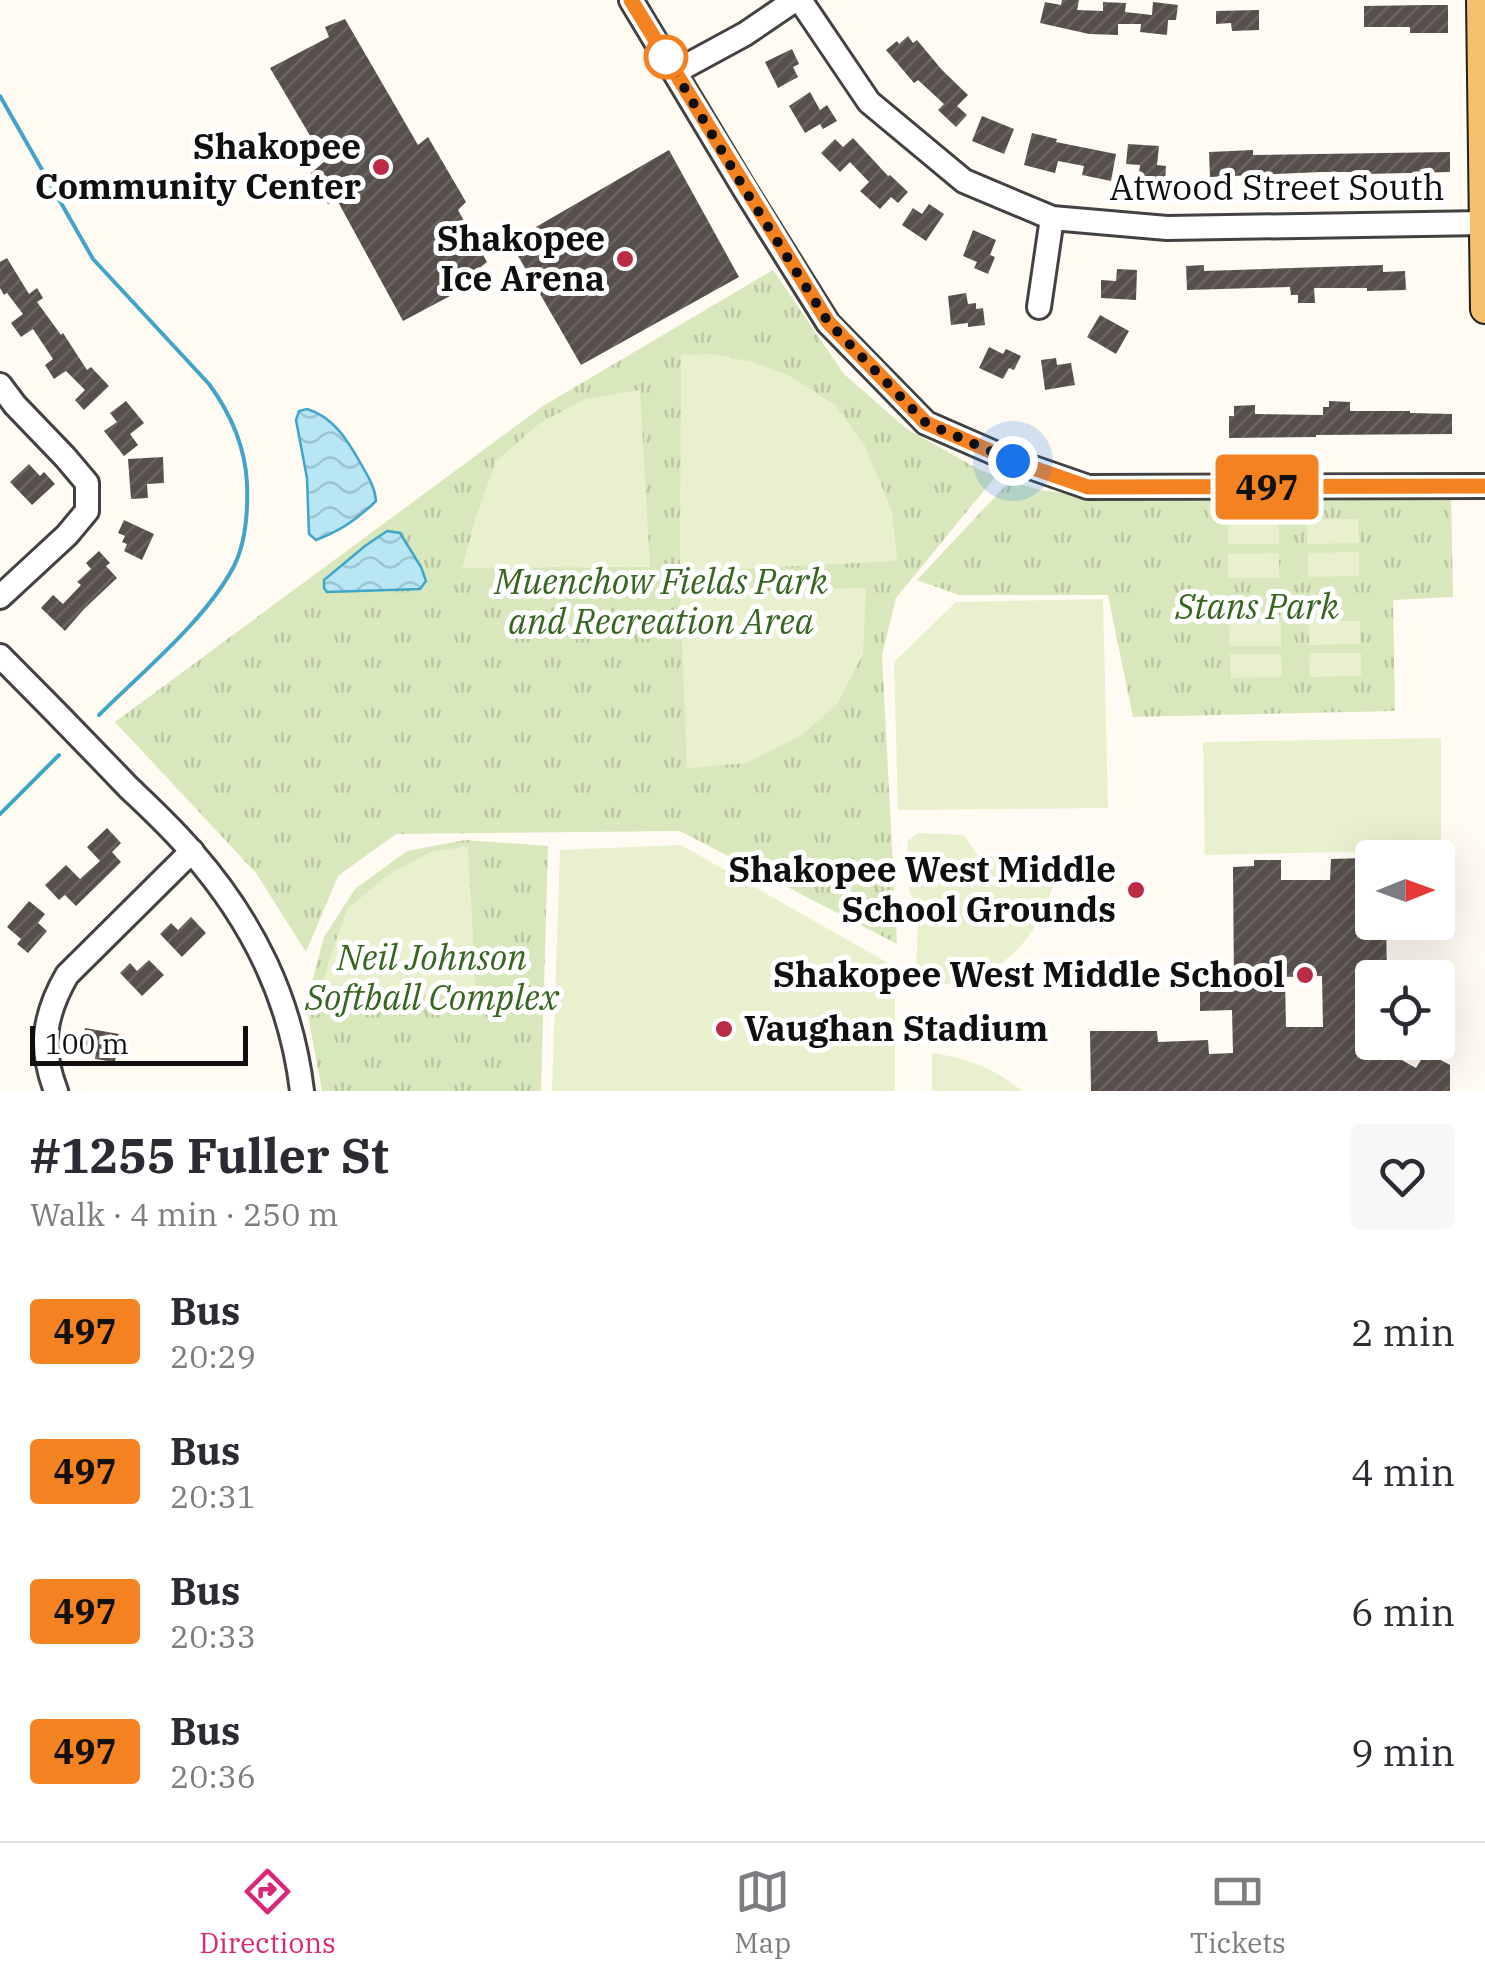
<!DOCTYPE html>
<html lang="en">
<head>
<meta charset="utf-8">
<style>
	body { margin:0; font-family:"IBM Plex Serif",serif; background:#f7f7f7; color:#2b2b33; height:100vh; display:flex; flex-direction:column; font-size:38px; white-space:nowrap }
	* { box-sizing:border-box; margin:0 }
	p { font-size:32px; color:#7c7c81 }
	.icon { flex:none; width:55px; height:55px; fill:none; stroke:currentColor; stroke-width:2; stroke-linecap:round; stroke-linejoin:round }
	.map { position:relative; height:1091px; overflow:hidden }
	.panel { display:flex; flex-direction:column; background:#fff; flex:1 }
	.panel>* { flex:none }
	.badge { padding:0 20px; border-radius:8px; font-size:35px; line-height:65px }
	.needle { width:65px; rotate:89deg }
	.fabs { position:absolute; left:1355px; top:840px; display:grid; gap:20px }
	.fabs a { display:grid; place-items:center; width:100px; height:100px; border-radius:10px; background:#fff; box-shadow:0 10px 40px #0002; font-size:50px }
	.scale { position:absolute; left:30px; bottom:25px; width:218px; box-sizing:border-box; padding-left:10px; border:5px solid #0f0f0f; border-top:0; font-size:28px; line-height:35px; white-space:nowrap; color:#0f0f0f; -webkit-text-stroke:8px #fff; paint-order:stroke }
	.you { position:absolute; width:50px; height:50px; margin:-25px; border:8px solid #fff; border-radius:50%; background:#1a73e8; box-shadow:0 0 0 15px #1a73e833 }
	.map>.badge { position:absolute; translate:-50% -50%; box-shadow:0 0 0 5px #fff }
	.round { display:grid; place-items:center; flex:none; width:105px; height:105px; border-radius:10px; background:#f7f7f7 }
	.headline { display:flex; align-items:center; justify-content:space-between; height:170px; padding:0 30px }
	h1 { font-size:48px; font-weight:700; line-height:75px }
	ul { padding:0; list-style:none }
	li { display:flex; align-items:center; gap:30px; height:140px; padding:0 30px }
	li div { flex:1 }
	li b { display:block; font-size:38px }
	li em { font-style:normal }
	li .badge { min-width:110px; font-weight:700; text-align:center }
	.dock { display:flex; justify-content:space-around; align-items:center; height:140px; border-top:2px solid #e1e1e2; background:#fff; font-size:28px; color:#7c7c81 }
	.dock a { display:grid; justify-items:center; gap:5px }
	.dock .current { color:#db2777 }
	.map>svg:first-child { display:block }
</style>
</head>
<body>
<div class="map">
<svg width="1485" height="1091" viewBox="0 0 1485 1091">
	<defs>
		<pattern id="grass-tufts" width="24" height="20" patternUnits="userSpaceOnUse" patternTransform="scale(2.5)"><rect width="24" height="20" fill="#d9e8bc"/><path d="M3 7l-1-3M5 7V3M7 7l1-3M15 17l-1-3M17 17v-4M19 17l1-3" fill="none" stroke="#b9c6a0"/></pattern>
		<pattern id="water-waves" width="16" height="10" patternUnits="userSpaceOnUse" patternTransform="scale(2.5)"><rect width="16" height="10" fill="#b8e6f4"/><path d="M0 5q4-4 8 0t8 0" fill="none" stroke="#9dc4d0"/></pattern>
		<pattern id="building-hatch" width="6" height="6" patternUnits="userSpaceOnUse" patternTransform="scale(2.5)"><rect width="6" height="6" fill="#574f4c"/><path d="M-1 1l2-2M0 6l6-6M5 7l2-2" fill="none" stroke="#6a6461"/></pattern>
	</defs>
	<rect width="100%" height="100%" fill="#fffaf2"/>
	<path fill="url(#grass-tufts)" d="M 773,270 L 844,374 L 907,429 L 980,470 L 996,476 L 896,598 L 882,655 L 897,944 L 680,831 L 396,834 L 338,876 L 306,952 L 256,873 L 115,722 L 543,406 Z
		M 1009,482 L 1042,490 L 1104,500 L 1451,497 L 1453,597 L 1393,600 L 1395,711 L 1133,717 L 1108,595 L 959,595 L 917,580 Z
		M 465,840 L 548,846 L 541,1091 L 322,1091 L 306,1004 L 324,937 L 355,889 L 407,851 Z"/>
	<path fill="#e9f0cd" d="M 712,354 L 752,362 L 788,375 L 835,405 L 864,444 L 892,511 L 897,561 L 680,572 L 681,355 Z
		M 640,390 L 650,567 L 462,568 L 476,517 L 496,461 L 540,423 L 585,399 Z
		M 1307,519 L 1358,519 L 1359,543 L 1307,544 Z
		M 1279,520 L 1279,544 L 1228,544 L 1228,520 Z
		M 1359,552 L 1359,576 L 1308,577 L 1308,553 Z
		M 1279,553 L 1279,578 L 1228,578 L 1228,554 Z
		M 866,588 L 863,654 L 837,704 L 802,735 L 747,763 L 687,768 L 680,594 Z
		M 1103,599 L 1108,808 L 898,810 L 894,662 L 956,602 Z
		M 1309,621 L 1360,621 L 1360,644 L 1309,645 Z
		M 1281,622 L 1281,646 L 1230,646 L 1229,623 Z
		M 1309,653 L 1361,653 L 1361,676 L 1310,677 Z
		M 1230,654 L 1281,654 L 1282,677 L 1231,678 Z
		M 1441,738 L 1441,850 L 1205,855 L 1203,742 Z
		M 918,833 L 964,835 L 978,856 L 1058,861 C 1047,937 995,992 915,985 L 919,908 L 909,890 L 907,842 Z
		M 681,845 L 895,967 L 895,1091 L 552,1091 L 560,850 Z
		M 468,846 L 476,993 L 320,995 L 329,961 L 347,909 L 388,875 L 430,852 Z
		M 932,1053 C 967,1058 994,1068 1022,1091 L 932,1091 Z"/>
	<path fill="url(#water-waves)" stroke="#41a5c9" stroke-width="2.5" d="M 307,409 C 334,417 348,441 361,464 C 368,476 375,487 376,501 C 359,518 339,532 316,540 L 309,534 L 307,478 L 296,420 L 299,411 Z
		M 387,531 L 400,533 L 421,567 L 426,581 L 420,589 L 327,592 L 324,588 L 324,580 L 365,546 Z"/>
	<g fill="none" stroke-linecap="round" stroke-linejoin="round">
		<path stroke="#41a5c9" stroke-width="4" d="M 0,96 L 93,259 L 209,384 C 231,414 245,445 247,483 C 248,510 246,542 234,566 C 206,620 142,672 99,715
			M 0,814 L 59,755"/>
	</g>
	<path fill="url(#building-hatch)" fill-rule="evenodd" d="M 1062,0 L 1079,0 L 1077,10 L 1103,11 L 1103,2 L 1126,3 L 1125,12 L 1152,15 L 1153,2 L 1178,5 L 1176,20 L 1168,20 L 1167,35 L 1140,32 L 1141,24 L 1118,24 L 1118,35 L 1089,34 L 1040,23 L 1045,2 L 1061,5 Z
		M 1426,5 L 1448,5 L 1448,33 L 1410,33 L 1410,27 L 1364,27 L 1364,6 Z
		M 1259,10 L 1259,30 L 1232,31 L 1231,23 L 1216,24 L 1216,11 Z
		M 345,19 L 418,145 L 428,137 L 466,202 L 458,210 L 487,262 L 467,278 L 469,286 L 403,321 L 337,200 L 328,204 L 311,173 L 325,161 L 270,68 L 329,37 L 325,27 Z
		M 908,36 L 913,43 L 917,40 L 942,70 L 968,95 L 957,106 L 967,115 L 956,127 L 938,110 L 944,104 L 918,80 L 914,83 L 886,50 L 897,41 L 899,44 Z
		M 792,49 L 799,64 L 793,67 L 798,77 L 778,88 L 765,62 Z
		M 810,92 L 820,110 L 827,105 L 837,121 L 823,129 L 820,124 L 805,133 L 789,106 Z
		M 982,116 L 1014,129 L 1004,154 L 972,141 Z
		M 1032,133 L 1057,139 L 1056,142 L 1116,154 L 1111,181 L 1082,175 L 1084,166 L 1058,161 L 1055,173 L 1024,165 Z
		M 853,138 L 888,176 L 890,175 L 908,192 L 898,203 L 891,197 L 880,209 L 860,191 L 869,182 L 850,162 L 840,172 L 821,153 L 835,139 L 843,147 Z
		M 1128,144 L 1159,146 L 1157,165 L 1166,166 L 1165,183 L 1138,180 L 1140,165 L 1126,164 Z
		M 669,150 L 739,277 L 581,365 L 510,242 Z
		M 1253,150 L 1253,155 L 1450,152 L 1450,172 L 1366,174 L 1366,172 L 1321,172 L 1210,177 L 1209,152 Z
		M 929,204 L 944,214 L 926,241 L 902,225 L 913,208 L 922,214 Z
		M 973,230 L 996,240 L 990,255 L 995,257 L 988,274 L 974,268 L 977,262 L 963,256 Z
		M 7,258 L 29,294 L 37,288 L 43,298 L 37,302 L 61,335 L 63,333 L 87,370 L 91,367 L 109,386 L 84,410 L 75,400 L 85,390 L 66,371 L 54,379 L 45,365 L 53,359 L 33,329 L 21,337 L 11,323 L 23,314 L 7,293 L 4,295 L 0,288 L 0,262 Z
		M 1204,265 L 1204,271 L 1383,265 L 1383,272 L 1405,271 L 1406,290 L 1367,291 L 1367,288 L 1314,288 L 1315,303 L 1298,303 L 1298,295 L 1291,295 L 1290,287 L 1187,290 L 1186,266 Z
		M 1117,269 L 1137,270 L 1136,300 L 1101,298 L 1101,280 L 1116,281 Z
		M 966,293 L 968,304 L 976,303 L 976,309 L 983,308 L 985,325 L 968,327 L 968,323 L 951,325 L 948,296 Z
		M 1100,315 L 1129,331 L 1116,354 L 1087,337 Z
		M 989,347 L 1003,354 L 1006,349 L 1021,356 L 1014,370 L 1009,368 L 1003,379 L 979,368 Z
		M 1056,358 L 1057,365 L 1071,363 L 1075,385 L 1045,390 L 1041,360 Z
		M 126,401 L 144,423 L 130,434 L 138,445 L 124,456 L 104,431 L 117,422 L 110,413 Z
		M 1329,401 L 1350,402 L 1350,411 L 1410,411 L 1410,413 L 1452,414 L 1452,434 L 1316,435 L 1316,437 L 1229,438 L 1229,416 L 1234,416 L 1234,406 L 1255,405 L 1255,414 L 1323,415 L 1323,407 L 1329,407 Z
		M 163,457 L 164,483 L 147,484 L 148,498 L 131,499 L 128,459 Z
		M 29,464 L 40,476 L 44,472 L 55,484 L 32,505 L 10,482 Z
		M 124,520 L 154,534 L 142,560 L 124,551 L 127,544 L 122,542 L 125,536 L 118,533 Z
		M 99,551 L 110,563 L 106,566 L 117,578 L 84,609 L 65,631 L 41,608 L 53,595 L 63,604 L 81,585 L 77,582 L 91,569 L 86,563 Z
		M 107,828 L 121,843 L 112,852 L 121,862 L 76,906 L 65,895 L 59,900 L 45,885 L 66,865 L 80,879 L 100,861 L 87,847 Z
		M 1364,858 L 1364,867 L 1372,867 L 1372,922 L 1386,922 L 1387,974 L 1376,974 L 1376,978 L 1372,978 L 1372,1042 L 1376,1042 L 1377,1053 L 1389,1053 L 1416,1068 L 1426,1052 L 1450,1065 L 1450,1091 L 1091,1091 L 1090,1031 L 1157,1031 L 1158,1042 L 1208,1040 L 1209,1054 L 1233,1053 L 1232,1010 L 1200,1011 L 1200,988 L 1234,987 L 1233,867 L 1254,866 L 1254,860 L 1281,860 L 1281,880 L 1330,880 L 1331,859 ZM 1322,976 L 1323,1027 L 1286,1027 L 1285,977 Z
		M 29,901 L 45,914 L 38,923 L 47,931 L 28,953 L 17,944 L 21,939 L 7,927 Z
		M 191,917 L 206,933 L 182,957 L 160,934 L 171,923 L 178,930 Z
		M 149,960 L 164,975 L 142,996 L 120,973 L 130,963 L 137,971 Z
		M 85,1028 L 119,1034 L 115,1062 L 95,1059 L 96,1053 L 88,1051 L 89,1046 L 82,1045 Z"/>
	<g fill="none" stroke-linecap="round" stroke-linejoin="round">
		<g stroke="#424242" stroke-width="28">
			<path id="minor" d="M 631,0 L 745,190 L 828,323 L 926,423 L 1013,461 L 1088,487 L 1485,486
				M 800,0 L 869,102 L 964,181 L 1052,218 L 1167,228 L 1485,223
				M 675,72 L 745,34 L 795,0
				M 1039,307 L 1052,218
				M 0,385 L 15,405 L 65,457 L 87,483 L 87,511 L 67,535 L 0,597
				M 0,656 C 43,699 86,743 128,787 C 150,808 173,829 192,852 C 253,922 291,999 302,1091
				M 56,1091 C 39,1047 44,1015 67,975 L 192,851"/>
		</g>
		<g stroke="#202020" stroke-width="32">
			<path id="major" d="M 1481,0 L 1485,309"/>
		</g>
		<use href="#minor" stroke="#fff" stroke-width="22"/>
		<use href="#major" stroke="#f4c06c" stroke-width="28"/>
	</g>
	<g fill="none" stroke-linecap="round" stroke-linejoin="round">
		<g stroke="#fff" stroke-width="22">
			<path id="line" d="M 631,0 L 828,322 L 926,423 L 1013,461 L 1088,487 L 1485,486"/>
		</g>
		<use href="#line" stroke="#f58220" stroke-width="15"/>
		<path stroke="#0f0f0f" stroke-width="10" stroke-dasharray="0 18" d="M 666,57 L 745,190 L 828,322 L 926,423 L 1013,461"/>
	</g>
	<circle fill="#fff" stroke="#f58220" stroke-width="5" cx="666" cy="57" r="20"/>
	<g fill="#bb2b45" stroke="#fff" stroke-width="4">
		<circle cx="381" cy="167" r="10"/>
		<circle cx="625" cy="259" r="10"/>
		<circle cx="1136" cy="890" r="10"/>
		<circle cx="1305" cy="975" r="10"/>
		<circle cx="724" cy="1029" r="10"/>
	</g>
	<g text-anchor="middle" stroke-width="10" stroke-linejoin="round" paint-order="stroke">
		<g font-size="35" font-weight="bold" fill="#0f0f0f" stroke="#fff" text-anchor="end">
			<text x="361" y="159">Shakopee<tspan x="361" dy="40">Community Center</tspan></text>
			<text x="605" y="251">Shakopee<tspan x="605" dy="40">Ice Arena</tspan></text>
			<text x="1116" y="882">Shakopee West Middle<tspan x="1116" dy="40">School Grounds</tspan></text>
			<text x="1285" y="987">Shakopee West Middle School</text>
			<text x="744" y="1041" text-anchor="start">Vaughan Stadium</text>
		</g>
		<g font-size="35" fill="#0f0f0f" stroke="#fff">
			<text x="1277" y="200">Atwood Street South</text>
		</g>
		<g font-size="35" font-style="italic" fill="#386521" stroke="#fff">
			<text x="661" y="594">Muenchow Fields Park<tspan x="661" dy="40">and Recreation Area</tspan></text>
			<text x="1257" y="619">Stans Park</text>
			<text x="432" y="970">Neil Johnson<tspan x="432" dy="40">Softball Complex</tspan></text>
		</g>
	</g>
</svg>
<div class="fabs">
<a><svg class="needle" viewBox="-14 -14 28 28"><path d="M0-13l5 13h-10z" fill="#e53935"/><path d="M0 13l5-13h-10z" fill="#7c7c81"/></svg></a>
<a><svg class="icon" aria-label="locate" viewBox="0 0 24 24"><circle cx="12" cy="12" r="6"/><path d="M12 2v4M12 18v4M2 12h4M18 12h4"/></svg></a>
</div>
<div class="scale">100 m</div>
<div class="you" style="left:1013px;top:461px"></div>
<b class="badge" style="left:1267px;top:487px;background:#f58220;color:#111">497</b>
</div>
<section class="panel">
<div class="headline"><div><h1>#1255 Fuller St</h1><p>Walk · 4 min · 250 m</p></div><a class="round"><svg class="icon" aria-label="heart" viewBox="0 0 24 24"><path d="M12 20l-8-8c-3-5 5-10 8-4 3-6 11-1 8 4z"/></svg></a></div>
<ul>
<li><span class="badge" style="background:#f58220;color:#111">497</span><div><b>Bus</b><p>20:29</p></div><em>2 min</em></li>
<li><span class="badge" style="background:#f58220;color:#111">497</span><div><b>Bus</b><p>20:31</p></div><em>4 min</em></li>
<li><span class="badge" style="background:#f58220;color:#111">497</span><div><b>Bus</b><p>20:33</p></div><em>6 min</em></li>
<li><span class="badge" style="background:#f58220;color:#111">497</span><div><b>Bus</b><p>20:36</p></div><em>9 min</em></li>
</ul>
</section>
<nav class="dock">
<a class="current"><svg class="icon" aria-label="directions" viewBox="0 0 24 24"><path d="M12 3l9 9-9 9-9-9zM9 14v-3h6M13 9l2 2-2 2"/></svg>Directions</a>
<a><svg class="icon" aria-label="map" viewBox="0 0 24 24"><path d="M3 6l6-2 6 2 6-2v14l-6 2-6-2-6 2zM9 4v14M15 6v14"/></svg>Map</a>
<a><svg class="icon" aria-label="tickets" viewBox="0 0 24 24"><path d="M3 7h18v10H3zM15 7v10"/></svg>Tickets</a>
</nav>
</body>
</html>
